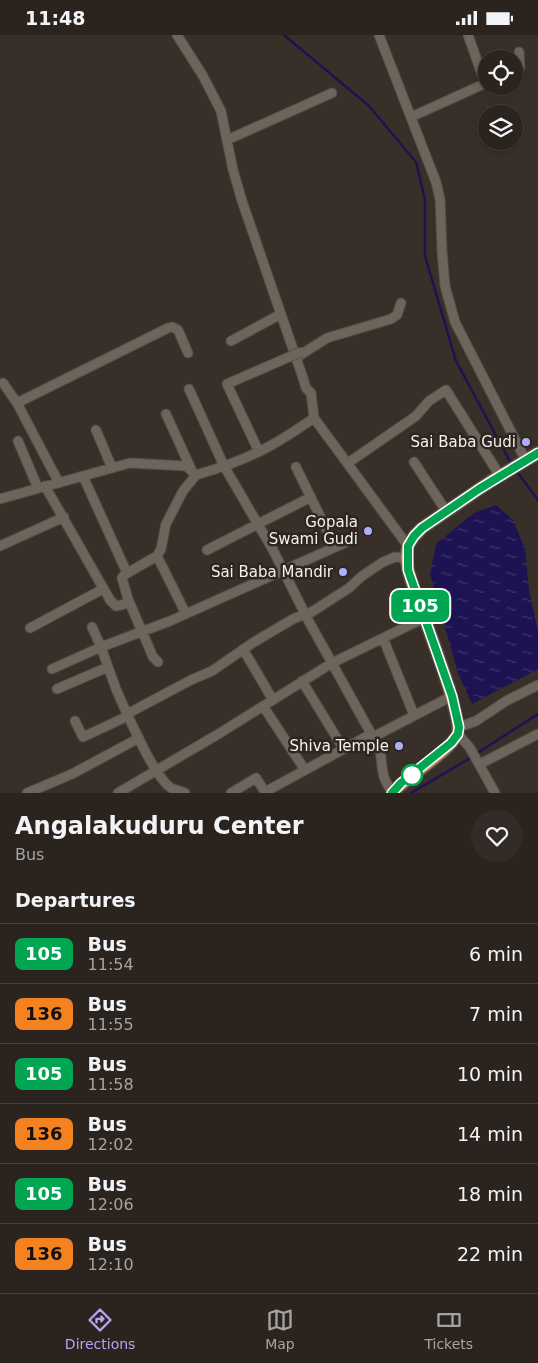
<!DOCTYPE html>
<html lang="en">
<head>
<meta charset="utf-8">
<style>
	body { margin:0; font-family:"DejaVu Sans",sans-serif; background:#322b27; color:#f1f3f6; height:100vh; display:flex; flex-direction:column; font-size:19px; white-space:nowrap }
	* { box-sizing:border-box; margin:0 }
	p { font-size:16px; color:#a5a4a4 }
	.icon { flex:none; width:28px; height:28px; fill:none; stroke:currentColor; stroke-width:2; stroke-linecap:round; stroke-linejoin:round }
	.map { position:relative; height:758px; overflow:hidden }
	.drawer { display:flex; flex-direction:column; background:#2a231e; flex:1 }
	.drawer>* { flex:none }
	.badge { padding:0 10px; border-radius:8px; font-size:18px; line-height:32px }
	.tools { position:absolute; left:478px; top:15px; display:grid; gap:10px }
	.tools a { display:grid; place-items:center; width:45px; height:45px; border-radius:50%; background:#2a231e; box-shadow:0 2px 8px #0003,0 0 0 1px #46403c; font-size:25px }
	.map>.badge { position:absolute; translate:-50% -50%; box-shadow:0 0 0 2px #fff }
	h2 { padding:0 15px; font-size:19px; line-height:45px }
	.round { display:grid; place-items:center; flex:none; width:52px; height:52px; border-radius:26px; background:#322b27 }
	.summary { display:flex; align-items:center; justify-content:space-between; height:85px; padding:0 15px }
	h1 { font-size:24px; font-weight:700; line-height:38px }
	ul { padding:0; list-style:none }
	li { display:flex; align-items:center; gap:15px; height:60px; padding:0 15px; border-top:1px solid #46403c }
	li div { flex:1 }
	li b { display:block; font-size:19px }
	li em { font-style:normal }
	li .badge { min-width:55px; font-weight:700; text-align:center }
	.status { display:flex; justify-content:space-between; align-items:center; height:35px; padding:0 25px; background:#2a231e; direction:ltr }
	.status svg { height:14px; fill:currentColor }
	.dock { display:flex; justify-content:space-around; align-items:center; height:70px; border-top:1px solid #46403c; background:#2a231e; font-size:14px; color:#a5a4a4 }
	.dock a { display:grid; justify-items:center; gap:2px }
	.dock .current { color:#bca0f2 }
	.map>svg:first-child { display:block }
</style>
</head>
<body>
<div class="status"><b>11:48</b><svg viewBox="0 0 49 12"><path d="M0 12V9h3v3zM5 12V6h3v6zM10 12V3h3v9zM15 12V0h3v12zM26 1h20v11H26zM47 4h2v5h-2z"/></svg></div>
<div class="map">
<svg width="538" height="758" viewBox="0 0 538 758">
	<defs>
		<pattern id="water-ripples" width="26" height="14" patternUnits="userSpaceOnUse" patternTransform="scale(1.25)"><rect width="26" height="14" fill="#1e1352"/><path d="M2 4q2-2 4 0t4 0M15 11q2-2 4 0t4 0" fill="none" stroke="#3f366b"/></pattern>
	</defs>
	<rect width="100%" height="100%" fill="#382f28"/>
	<path fill="url(#water-ripples)" d="M 496,470 L 513,485 L 525,513 L 529,555 L 538,597 L 538,634 L 472,669 L 458,638 L 430,539 L 436,509 L 474,478 Z"/>
	<g fill="none" stroke-linecap="round" stroke-linejoin="round">
		<path stroke="#1e1352" stroke-width="2.5" d="M 284,0 L 369,71 L 416,127 L 425,165 L 425,221 L 456,326 L 512,430
			M 515,434 L 538,465
			M 476,719 L 538,679
			M 411,758 L 472,722"/>
		<g stroke="#534b46" stroke-width="11">
			<path id="minor" d="M 177,0 L 203,41 L 221,76 L 233,135 L 242,166 L 303,343 L 306,353 L 311,358 L 314,383
				M 379,0 L 436,147 L 440,164 L 442,216 L 445,251 L 455,287 L 526,426
				M 468,0 L 485,48
				M 514,38 L 520,32 L 519,17
				M 411,82 L 486,48
				M 227,105 L 332,58
				M 231,306 L 281,279
				M 297,322 L 327,303 L 391,284 L 397,280 L 401,268
				M 3,348 L 17,368 L 59,448
				M 189,354 L 224,431 L 273,515 L 307,583 L 379,713 C 382,721 381,729 383,738 C 384,745 388,751 392,757
				M 17,368 L 168,293 L 172,292 L 178,295 L 188,318
				M 166,379 L 192,436
				M 96,395 L 112,433
				M 18,406 L 38,453
				M 259,417 L 227,349 L 289,322
				M 414,427 L 446,476
				M 348,428 L 416,381 L 429,366 L 446,355 L 500,441
				M 296,432 L 335,512
				M 83,441 L 127,538
				M 45,451 L 110,565 L 116,571 L 121,570 L 129,567
				M 0,464 L 130,428 L 186,431 L 196,440 C 217,434 238,427 258,417 C 278,408 296,395 314,383 L 408,511
				M 0,511 L 64,482
				M 207,515 L 311,462
				M 157,521 L 186,579
				M 30,593 L 103,554
				M 383,603 L 414,680
				M 243,614 L 273,665
				M 158,627 L 153,622 L 128,564 L 122,543 L 124,540 L 157,521 L 161,514 L 166,489 L 183,456 L 196,440
				M 52,634 L 101,612 L 92,592
				M 302,646 L 343,713
				M 57,654 L 108,632
				M 263,671 L 305,735
				M 127,679 L 116,654 L 101,612 L 170,586 L 349,506
				M 75,686 L 83,702 L 128,681
				M 459,692 L 476,686 L 506,666 L 538,650
				M 458,699 L 470,713 L 495,758
				M 373,702 L 452,661
				M 480,729 L 538,699
				M 27,758 L 72,739 L 139,703
				M 118,758 L 220,698 L 332,628 L 424,583
				M 185,758 C 181,756 175,755 171,753 C 155,742 136,697 127,679 L 191,645 L 212,636 L 254,607 L 293,584 L 305,579 L 310,578 L 349,553 L 362,541 L 383,527 L 395,522 L 408,523
				M 231,758 L 256,743 L 265,757 L 371,699"/>
		</g>
		<g stroke="#534b46" stroke-width="14">
			<path id="major" d="M 392,758 C 406,743 451,715 457,700 C 464,684 425,585 417,563 C 412,547 403,528 408,511 C 411,504 417,498 422,493 L 491,446 L 538,418"/>
		</g>
		<use href="#minor" stroke="#6d645c" stroke-width="9"/>
		<use href="#major" stroke="#b98a61" stroke-width="11"/>
		<g stroke="#534b46" stroke-width="11" stroke-linecap="butt">
			<path id="minor-bridge" d="M 289,322 L 301,317"/>
		</g>
		<use href="#minor-bridge" stroke="#6d645c" stroke-width="9"/>
	</g>
	<g fill="none" stroke-linecap="round" stroke-linejoin="round">
		<g stroke="#fff" stroke-width="11">
			<path id="line" d="M 392,758 L 401,748 L 451,708 L 458,699 L 459,692 L 452,661 L 408,535 L 408,511 L 414,501 L 422,493 L 479,454 L 538,418"/>
		</g>
		<use href="#line" stroke="#00a651" stroke-width="8"/>
	</g>
	<g fill="#adaffb" stroke="#2d251f" stroke-width="2">
		<circle cx="526" cy="407" r="5"/>
		<circle cx="368" cy="496" r="5"/>
		<circle cx="343" cy="537" r="5"/>
		<circle cx="399" cy="711" r="5"/>
	</g>
	<circle fill="#fff" stroke="#00a651" stroke-width="2.5" cx="412" cy="740" r="10"/>
	<g text-anchor="middle" stroke-width="5" stroke-linejoin="round" paint-order="stroke">
		<g font-size="15" fill="#f6f0ec" stroke="#2d251f" text-anchor="end">
			<text x="516" y="412">Sai Baba Gudi</text>
			<text x="358" y="492">Gopala<tspan x="358" dy="17">Swami Gudi</tspan></text>
			<text x="333" y="542">Sai Baba Mandir</text>
			<text x="389" y="716">Shiva Temple</text>
		</g>
	</g>
</svg>
<div class="tools">
<a><svg class="icon" aria-label="locate" viewBox="0 0 24 24"><circle cx="12" cy="12" r="6"/><path d="M12 2v4M12 18v4M2 12h4M18 12h4"/></svg></a>
<a><svg class="icon" aria-label="layers" viewBox="0 0 24 24"><path d="M12 4l9 5-9 5-9-5zM3 14l9 5 9-5"/></svg></a>
</div>
<b class="badge" style="left:420px;top:571px;background:#00a651;color:#fff">105</b>
</div>
<section class="drawer">
<div class="summary"><div><h1>Angalakuduru Center</h1><p>Bus</p></div><a class="round"><svg class="icon" aria-label="heart" viewBox="0 0 24 24"><path d="M12 20l-8-8c-3-5 5-10 8-4 3-6 11-1 8 4z"/></svg></a></div>
<h2>Departures</h2>
<ul>
<li><span class="badge" style="background:#00a651;color:#fff">105</span><div><b>Bus</b><p>11:54</p></div><em>6 min</em></li>
<li><span class="badge" style="background:#f58220;color:#111">136</span><div><b>Bus</b><p>11:55</p></div><em>7 min</em></li>
<li><span class="badge" style="background:#00a651;color:#fff">105</span><div><b>Bus</b><p>11:58</p></div><em>10 min</em></li>
<li><span class="badge" style="background:#f58220;color:#111">136</span><div><b>Bus</b><p>12:02</p></div><em>14 min</em></li>
<li><span class="badge" style="background:#00a651;color:#fff">105</span><div><b>Bus</b><p>12:06</p></div><em>18 min</em></li>
<li><span class="badge" style="background:#f58220;color:#111">136</span><div><b>Bus</b><p>12:10</p></div><em>22 min</em></li>
</ul>
</section>
<nav class="dock">
<a class="current"><svg class="icon" aria-label="directions" viewBox="0 0 24 24"><path d="M12 3l9 9-9 9-9-9zM9 14v-3h6M13 9l2 2-2 2"/></svg>Directions</a>
<a><svg class="icon" aria-label="map" viewBox="0 0 24 24"><path d="M3 6l6-2 6 2 6-2v14l-6 2-6-2-6 2zM9 4v14M15 6v14"/></svg>Map</a>
<a><svg class="icon" aria-label="tickets" viewBox="0 0 24 24"><path d="M3 7h18v10H3zM15 7v10"/></svg>Tickets</a>
</nav>
</body>
</html>
